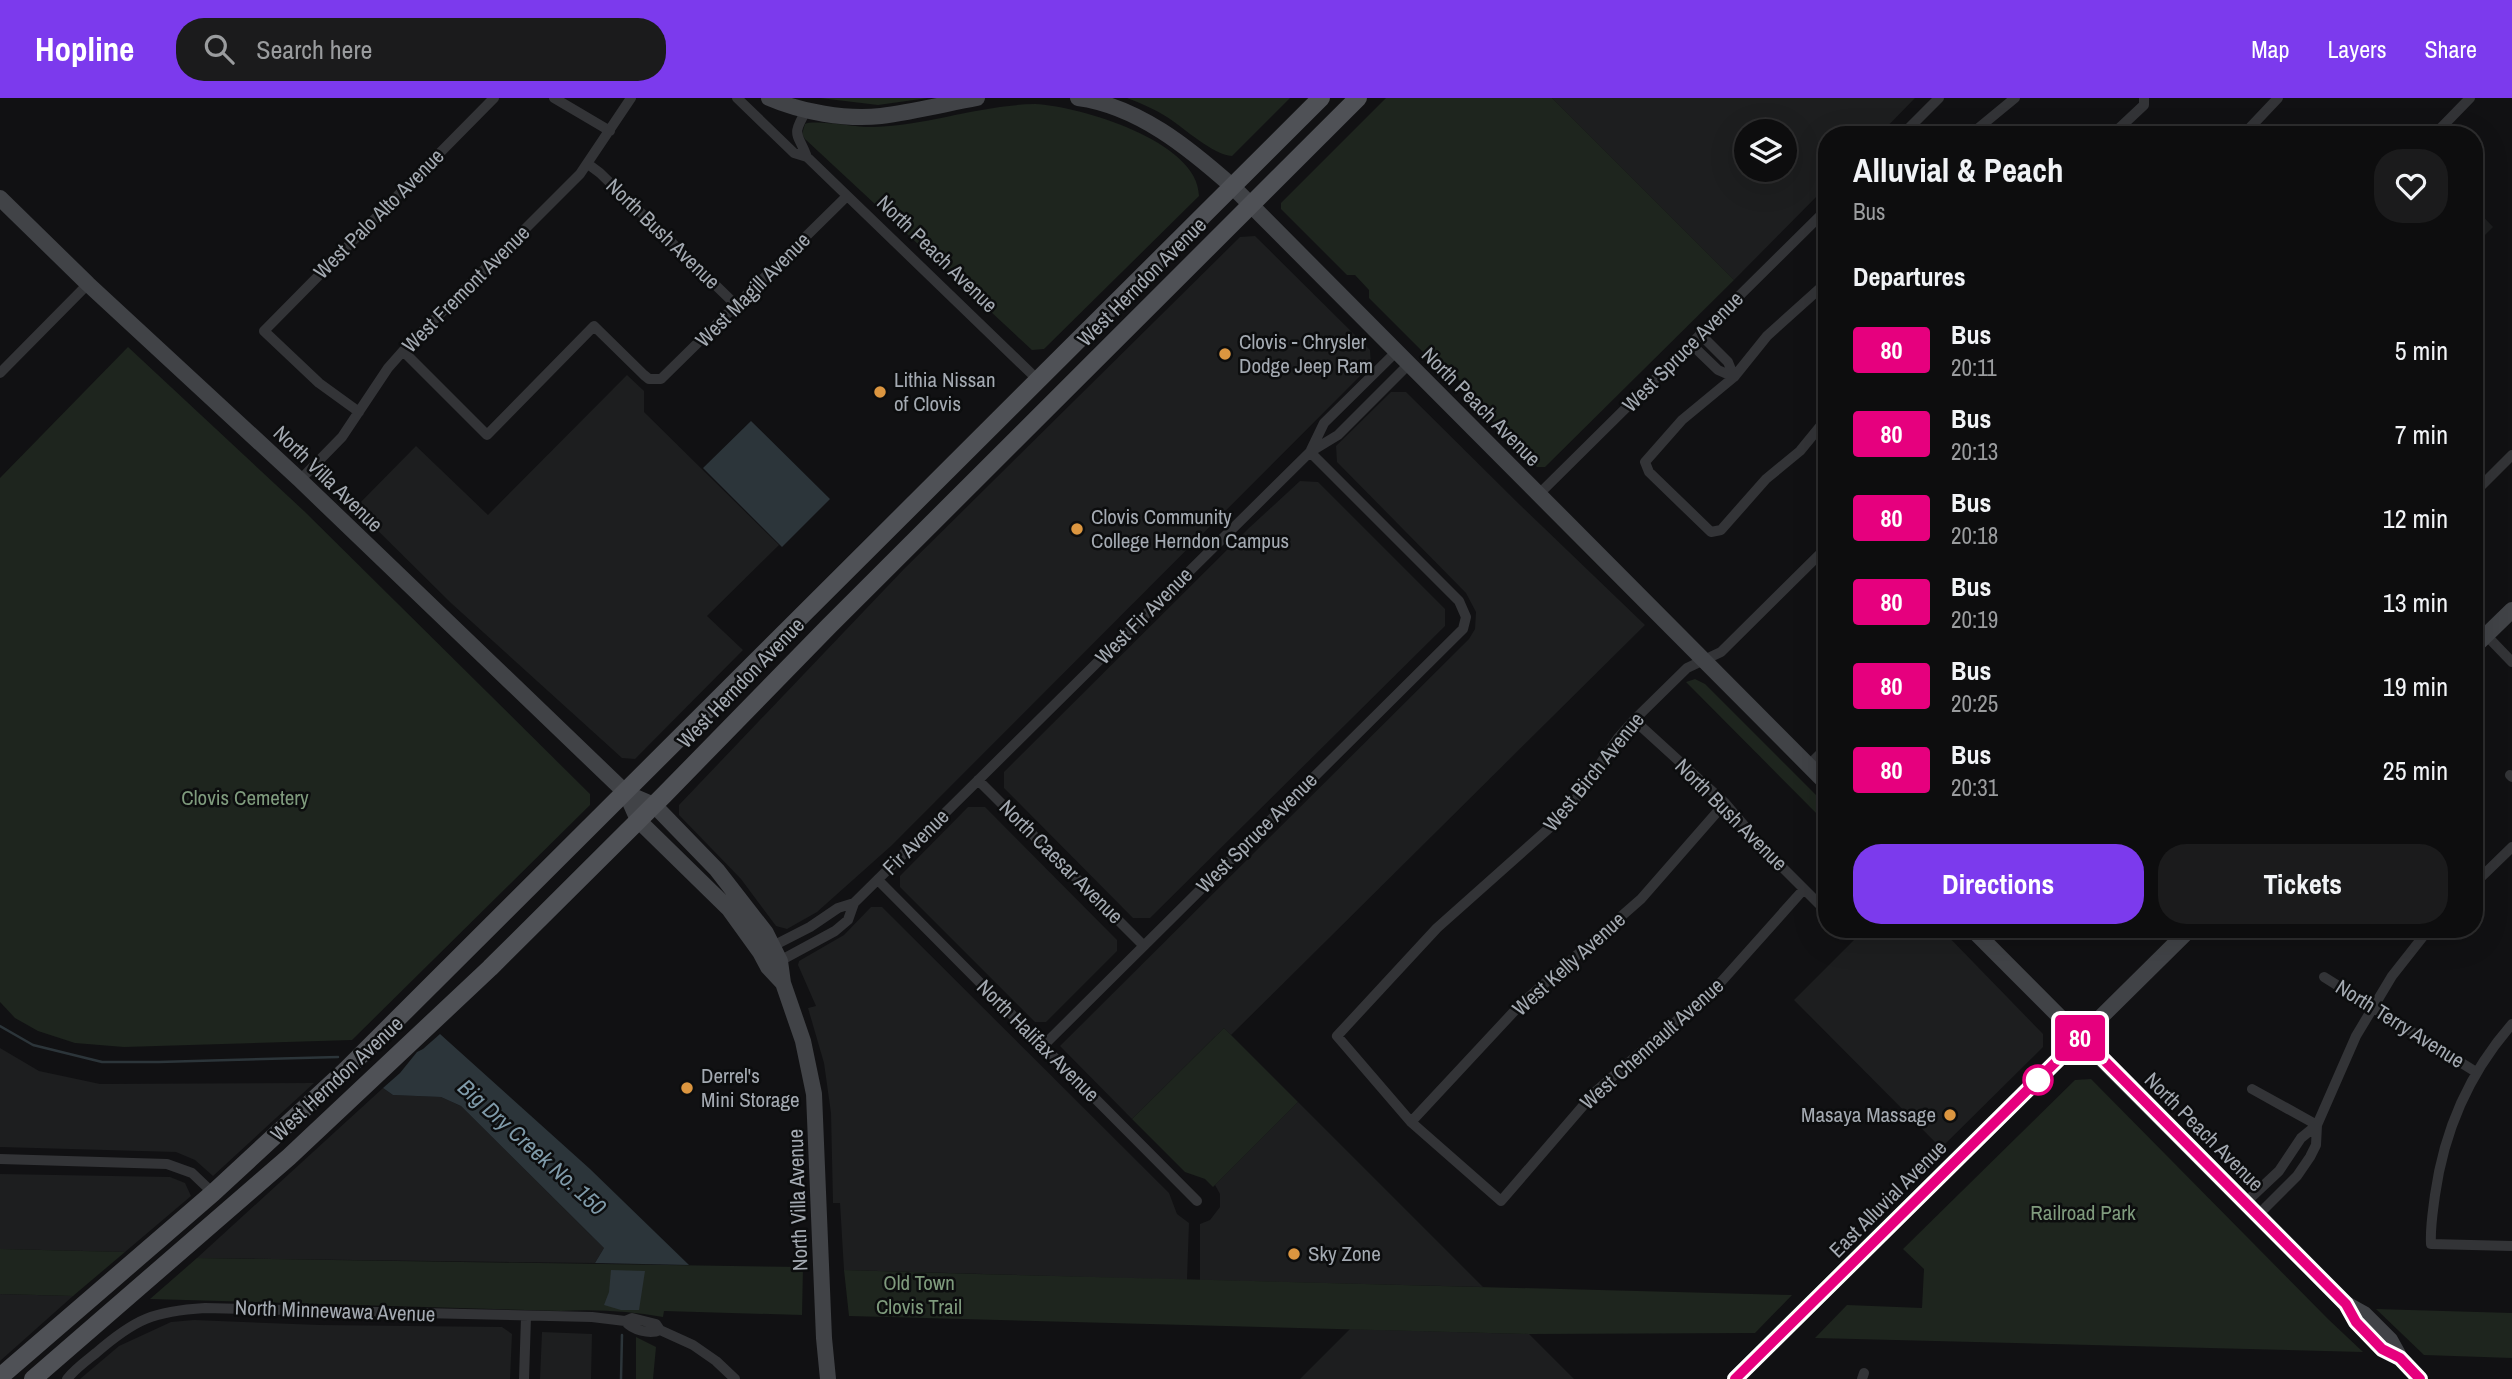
<!DOCTYPE html>
<html lang="en">
<head>
<meta charset="utf-8">
<style>
	body { margin:0; font-family:"Archivo Narrow",sans-serif; background:#1b1b1c; color:#f1f3f6; height:100vh; display:flex; flex-direction:column; font-size:26px; white-space:nowrap }
	* { box-sizing:border-box; margin:0 }
	p { font-size:23px; color:#9a9c9e }
	.icon { flex:none; width:38px; height:38px; fill:none; stroke:currentColor; stroke-width:2; stroke-linecap:round; stroke-linejoin:round }
	.map { position:relative; flex:1; overflow:hidden }
	.sheet { position:absolute; left:1818px; top:28px; width:665px; height:812px; display:flex; flex-direction:column; background:#0d0d0e; border-radius:28px; box-shadow:0 7px 28px #0002,0 0 0 2px #2d2d2e }
	.sheet>* { flex:none }
	.badge { padding:0 14px; border-radius:5px; font-size:24px; line-height:46px }
	.fabs { position:absolute; left:1734px; top:21px; display:grid; gap:14px }
	.fabs a { display:grid; place-items:center; width:63px; height:63px; border-radius:50%; background:#0d0d0e; box-shadow:0 7px 28px #0002,0 0 0 2px #2d2d2e; font-size:35px }
	.map>.badge { position:absolute; translate:-50% -50%; box-shadow:0 0 0 4px #fff }
	h2 { padding:0 35px; font-size:26px; line-height:63px }
	.round { display:grid; place-items:center; flex:none; width:74px; height:74px; border-radius:28px; background:#1b1b1c }
	.headline { display:flex; align-items:center; justify-content:space-between; height:119px; padding:0 35px }
	h1 { font-size:33px; font-weight:700; line-height:52px }
	.action { display:flex; gap:14px; margin-top:auto; padding:14px 35px }
	.action a { flex:1; height:80px; border-radius:28px; background:#7c3aed; color:#fff; font-size:28px; font-weight:700; line-height:80px; text-align:center }
	.action a+a { background:#1b1b1c; color:#f1f3f6 }
	ul { padding:0; list-style:none }
	li { display:flex; align-items:center; gap:21px; height:84px; padding:0 35px }
	li div { flex:1 }
	li b { display:block; font-size:26px }
	li em { font-style:normal }
	li .badge { min-width:77px; font-weight:700; text-align:center }
	header { display:flex; align-items:center; gap:42px; box-sizing:border-box; height:98px; padding:0 35px; background:#7c3aed; color:#fff }
	header strong { font-size:33px }
	nav { display:flex; gap:38px; margin-inline-start:auto; font-size:24px }
	.search { width:490px; height:63px; background:#1b1b1c; display:flex; align-items:center; gap:18px; box-sizing:border-box; padding:0 24px; border-radius:28px; color:#9a9c9e; font-size:26px }
	.map>svg:first-child { display:block }
</style>
</head>
<body>
<header>
<strong>Hopline</strong>
<div class="search"><svg class="icon" aria-label="search" viewBox="0 0 24 24"><circle cx="10" cy="10" r="6"/><path d="M15 15l6 6"/></svg>Search here</div>
<nav><a>Map</a><a>Layers</a><a>Share</a></nav>
</header>
<div class="map">
<svg width="2512" height="1281" viewBox="0 0 2512 1281">
	<rect width="100%" height="100%" fill="#111113"/>
	<path fill="#1d1e1f" fill-rule="evenodd" d="M 1552,0 L 1915,0 L 1879,37 L 1827,37 L 1827,88 L 1734,182 ZM 1746,33 L 1785,33 L 1785,72 L 1746,72 Z
		M 2475,110 L 2493,129 L 2475,147 Z
		M 1255,138 L 1370,252 L 1371,267 L 891,748 L 817,814 L 787,831 L 776,828 L 741,781 L 679,717 L 679,707 L 904,471 L 1240,139 Z
		M 627,277 L 644,293 L 644,314 L 779,447 L 707,518 L 743,552 L 635,661 L 622,660 L 451,505 L 355,410 L 416,348 L 488,417 Z
		M 1391,294 L 1406,294 L 1520,407 L 1645,527 L 1231,937 L 1224,930 L 1132,1021 L 1060,948 L 1469,541 L 1475,531 L 1476,514 L 1466,495 L 1337,364 L 1336,348 Z
		M 1300,383 L 1318,384 L 1445,511 L 1445,528 L 1150,820 L 1133,820 L 1004,690 L 1004,674 L 1249,430 Z
		M 968,709 L 985,709 L 1117,842 L 1117,853 L 1046,924 L 1035,924 L 900,789 L 900,778 Z
		M 871,809 L 882,809 L 1169,1095 L 1177,1116 L 1189,1125 L 1187,1182 L 844,1172 L 840,1105 L 833,1105 L 831,1015 L 824,965 L 808,910 L 816,908 L 798,867 L 799,863 L 844,837 Z
		M 1865,831 L 1941,831 L 2043,936 L 2043,949 L 1941,1050 L 1794,902 Z
		M 0,950 L 39,973 L 100,986 L 314,985 L 213,1078 L 195,1062 L 176,1054 L 0,1049 Z
		M 383,990 L 393,997 L 441,999 L 461,1008 L 604,1150 L 595,1165 L 197,1160 Z
		M 1298,1004 L 1483,1189 L 1200,1182 L 1200,1126 L 1210,1122 L 1220,1109 L 1220,1096 L 1215,1087 Z
		M 0,1076 L 170,1079 L 185,1085 L 191,1098 L 125,1154 L 0,1151 Z
		M 0,1196 L 73,1198 L 0,1263 Z
		M 194,1222 L 320,1227 L 502,1229 L 512,1236 L 510,1281 L 80,1281 L 119,1248 L 171,1224 Z
		M 1350,1231 L 1529,1236 L 1574,1281 L 1300,1281 Z
		M 542,1234 L 592,1236 L 591,1281 L 540,1281 Z"/>
	<path fill="#1e251e" d="M 820,0 L 928,0 L 878,7 Z
		M 1127,0 L 1290,0 L 1232,58 C 1213,57 1184,30 1167,19 C 1154,11 1141,5 1127,0 Z
		M 1386,0 L 1552,0 L 1734,182 L 1545,369 L 1537,369 L 1467,298 L 1466,289 L 1452,275 L 1444,275 L 1369,200 L 1369,192 L 1355,177 L 1347,177 L 1281,111 L 1281,105 Z
		M 1035,6 C 1079,8 1199,43 1199,98 L 1044,251 L 1032,252 L 805,41 L 802,36 L 805,26 C 814,21 859,30 874,29 C 929,27 980,7 1035,6 Z
		M 128,249 L 304,413 L 590,696 L 590,707 L 352,942 L 124,949 L 75,945 L 38,933 L 15,920 L 0,904 L 0,380 Z
		M 1695,581 L 1705,586 L 1827,708 L 1827,726 L 1686,584 Z
		M 1224,930 L 1298,1004 L 1213,1089 L 1205,1081 L 1185,1074 L 1132,1021 Z
		M 2091,981 L 2328,1221 L 2363,1254 L 1815,1240 L 1847,1207 L 1922,1210 L 1924,1171 L 1903,1151 L 2075,982 Z
		M 0,1151 L 125,1154 L 73,1198 L 0,1196 Z
		M 197,1160 L 803,1169 L 802,1217 L 664,1213 L 663,1219 C 629,1213 596,1211 561,1213 L 150,1201 Z
		M 844,1172 L 977,1176 L 1792,1197 L 1755,1235 L 1529,1236 L 849,1218 Z
		M 2376,1211 L 2512,1215 L 2512,1260 L 2424,1257 Z
		M 636,1239 L 656,1249 L 653,1281 L 636,1281 Z"/>
	<path fill="#2c353a" d="M 751,323 L 830,401 L 782,449 L 703,370 Z
		M 440,936 L 590,1071 L 689,1167 L 595,1165 L 604,1150 L 461,1008 L 441,999 L 393,997 L 383,990 L 400,975 L 417,954 L 423,951 Z
		M 611,1172 L 645,1173 L 639,1212 L 621,1212 L 604,1207 L 609,1194 Z"/>
	<g fill="none" stroke-linecap="round" stroke-linejoin="round">
		<path stroke="#2c353a" stroke-width="2.5" d="M 0,928 L 33,947 L 102,964 L 159,964 L 338,959
			M 621,1281 L 622,1237"/>
		<path stroke="#333437" stroke-width="10" d="M 554,0 L 610,33
			M 737,0 L 794,55 L 807,59 L 1038,282
			M 807,11 C 791,39 797,33 807,59
			M 1902,37 L 1939,0
			M 1970,37 L 2015,0
			M 2112,37 L 2144,7 L 2144,0
			M 2243,37 L 2278,0
			M 2434,37 L 2470,0
			M 588,66 L 600,75 L 737,208
			M 1827,184 L 1767,238 L 1734,279 L 1682,322 L 1645,364 L 1649,374 L 1711,434 L 1721,432 L 1766,381 L 1800,353 L 1827,320
			M 2474,202 L 2479,207
			M 1691,246 L 1718,272 L 1734,279 L 1728,264 L 1700,236
			M 403,253 L 487,337 L 594,228 L 644,277 L 649,281 L 661,281 L 847,98
			M 0,275 L 88,186
			M 359,314 L 319,285 L 264,233 L 494,0
			M 1311,352 L 1324,325 L 1396,254
			M 300,382 L 342,339 L 388,270 L 403,253 L 580,76 L 631,0
			M 2474,395 L 2512,357
			M 1538,397 L 1827,111
			M 2486,537 L 2512,564
			M 1634,622 L 1725,705 L 1765,752 L 1827,814
			M 1809,667 L 1827,649
			M 2510,677 L 2512,679
			M 978,682 L 1143,847
			M 878,782 L 1197,1103
			M 2474,786 L 2512,749
			M 1804,791 L 1721,884 L 1595,994 L 1501,1103 L 1411,1024 L 1337,938 L 1437,830 L 1556,724 L 1575,702 L 1618,640 L 1634,622 L 1687,570 L 1721,554 L 1827,449
			M 1845,831 L 1848,831
			M 767,851 L 810,829 L 838,810 L 854,805
			M 776,865 L 835,833 L 848,822 L 854,805 L 1310,354 L 1338,337 L 1409,266
			M 2324,879 L 2476,974
			M 2512,926 C 2469,975 2444,1033 2435,1097 C 2433,1113 2430,1129 2431,1146 L 2512,1148
			M 1043,948 L 1463,531 L 1466,519 L 1459,503 L 1310,354
			M 2252,991 L 2317,1027
			M 1411,1024 L 1520,907 L 1641,801 L 1725,705
			M 0,1061 L 167,1066 L 192,1075 L 213,1095
			M 2245,1105 L 2279,1073 L 2301,1040 L 2317,1027
			M 2257,1118 L 2297,1078 L 2310,1059 L 2316,1047 L 2317,1027 L 2356,938 L 2392,878 L 2429,831
			M 625,1223 C 632,1232 650,1237 660,1232
			M 67,1281 C 75,1271 86,1263 96,1255 C 135,1221 154,1213 205,1210 L 592,1219 L 625,1223 L 632,1220 L 656,1226 L 660,1232 L 693,1247 L 716,1263 L 735,1281
			M 524,1281 L 526,1219
			M 1862,1281 L 1864,1275"/>
		<path stroke="#414347" stroke-width="16" d="M 769,0 C 801,14 846,22 881,18 C 913,14 945,6 977,0
			M 1078,0 C 1138,8 1189,50 1233,89 L 1827,686
			M 0,100 L 88,186 L 300,382 L 626,695 L 654,707 L 717,772 L 766,835 L 780,863 L 783,885 L 803,943 L 814,996 L 824,1240 L 828,1281
			M 2474,549 L 2512,512
			M 626,695 L 638,722 L 729,811 L 760,854 L 768,869 L 783,885
			M 1972,831 L 2346,1206 L 2364,1216 L 2390,1242 L 2400,1260 L 2420,1281
			M 2346,1206 C 2359,1230 2376,1247 2400,1260
			M 1735,1281 L 2190,831"/>
		<path stroke="#4f5156" stroke-width="18" d="M 0,1279 L 213,1095 L 346,972 L 1321,0
			M 33,1281 L 289,1059 L 490,870 L 664,697 L 829,528 L 1358,0"/>
	</g>
	<g fill="none" stroke-linecap="round" stroke-linejoin="round">
		<g stroke="#fff" stroke-width="16">
			<path id="line" d="M 1735,1281 L 2081,939 L 2346,1206 L 2356,1224 L 2382,1251 L 2400,1260 L 2420,1281"/>
		</g>
		<use href="#line" stroke="#e6007e" stroke-width="10"/>
	</g>
	<g fill="#dc9640" stroke="#0c0d0e" stroke-width="2.5">
		<circle cx="1225" cy="256" r="7"/>
		<circle cx="880" cy="294" r="7"/>
		<circle cx="1077" cy="431" r="7"/>
		<circle cx="687" cy="990" r="7"/>
		<circle cx="1950" cy="1017" r="7"/>
		<circle cx="1294" cy="1156" r="7"/>
	</g>
	<circle fill="#fff" stroke="#e6007e" stroke-width="3.5" cx="2038" cy="982" r="14"/>
	<g text-anchor="middle" stroke-width="5" stroke-linejoin="round" paint-order="stroke">
		<g font-size="21" fill="#a4aab2" stroke="#0c0d0e">
			<text transform="translate(379 116) rotate(-45)" y="7">West Palo Alto Avenue</text>
			<text transform="translate(663 136) rotate(44)" y="7">North Bush Avenue</text>
			<text transform="translate(937 156) rotate(44)" y="7">North Peach Avenue</text>
			<text transform="translate(1142 184) rotate(-45)" y="7">West Herndon Avenue</text>
			<text transform="translate(466 191) rotate(-45)" y="7">West Fremont Avenue</text>
			<text transform="translate(753 192) rotate(-45)" y="7">West Magill Avenue</text>
			<text transform="translate(1683 254) rotate(-45)" y="7">West Spruce Avenue</text>
			<text transform="translate(1481 309) rotate(45)" y="7">North Peach Avenue</text>
			<text transform="translate(328 381) rotate(44)" y="7">North Villa Avenue</text>
			<text transform="translate(1144 518) rotate(-45)" y="7">West Fir Avenue</text>
			<text transform="translate(741 585) rotate(-46)" y="7">West Herndon Avenue</text>
			<text transform="translate(1594 674) rotate(-51)" y="7">West Birch Avenue</text>
			<text transform="translate(1731 717) rotate(45)" y="7">North Bush Avenue</text>
			<text transform="translate(1257 735) rotate(-45)" y="7">West Spruce Avenue</text>
			<text transform="translate(916 744) rotate(-45)" y="7">Fir Avenue</text>
			<text transform="translate(1061 764) rotate(45)" y="7">North Caesar Avenue</text>
			<text transform="translate(1569 866) rotate(-42)" y="7">West Kelly Avenue</text>
			<text transform="translate(2400 926) rotate(32)" y="7">North Terry Avenue</text>
			<text transform="translate(1038 943) rotate(45)" y="7">North Halifax Avenue</text>
			<text transform="translate(1652 946) rotate(-42)" y="7">West Chennault Avenue</text>
			<text transform="translate(337 981) rotate(-43)" y="7">West Herndon Avenue</text>
			<text transform="translate(2204 1034) rotate(45)" y="7">North Peach Avenue</text>
			<text transform="translate(1888 1101) rotate(-45)" y="7">East Alluvial Avenue</text>
			<text transform="translate(798 1102) rotate(-92)" y="7">North Villa Avenue</text>
			<text transform="translate(335 1213) rotate(2)" y="7">North Minnewawa Avenue</text>
		</g>
		<g font-size="21" fill="#a4aab2" stroke="#0c0d0e" text-anchor="start">
			<text x="1239" y="251">Clovis - Chrysler<tspan x="1239" dy="24">Dodge Jeep Ram</tspan></text>
			<text x="894" y="289">Lithia Nissan<tspan x="894" dy="24">of Clovis</tspan></text>
			<text x="1091" y="426">Clovis Community<tspan x="1091" dy="24">College Herndon Campus</tspan></text>
			<text x="701" y="985">Derrel's<tspan x="701" dy="24">Mini Storage</tspan></text>
			<text x="1936" y="1024" text-anchor="end">Masaya Massage</text>
			<text x="1308" y="1163">Sky Zone</text>
		</g>
		<g font-size="21" fill="#7f9b7d" stroke="#0c0d0e">
			<text x="245" y="707">Clovis Cemetery</text>
			<text x="2083" y="1122">Railroad Park</text>
			<text x="919" y="1192">Old Town<tspan x="919" dy="24">Clovis Trail</tspan></text>
		</g>
		<g font-size="23" font-style="italic" fill="#7f9aa9" stroke="#0c0d0e">
			<text transform="translate(532 1049) rotate(42)" y="8">Big Dry Creek No. 150</text>
		</g>
	</g>
</svg>
<div class="fabs">
<a><svg class="icon" aria-label="layers" viewBox="0 0 24 24"><path d="M12 4l9 5-9 5-9-5zM3 14l9 5 9-5"/></svg></a>
</div>
<b class="badge" style="left:2080px;top:940px;background:#e6007e;color:#fff">80</b>
<section class="sheet">
<div class="headline"><div><h1>Alluvial &amp; Peach</h1><p>Bus</p></div><a class="round"><svg class="icon" aria-label="heart" viewBox="0 0 24 24"><path d="M12 20l-8-8c-3-5 5-10 8-4 3-6 11-1 8 4z"/></svg></a></div>
<h2>Departures</h2>
<ul>
<li><span class="badge" style="background:#e6007e;color:#fff">80</span><div><b>Bus</b><p>20:11</p></div><em>5 min</em></li>
<li><span class="badge" style="background:#e6007e;color:#fff">80</span><div><b>Bus</b><p>20:13</p></div><em>7 min</em></li>
<li><span class="badge" style="background:#e6007e;color:#fff">80</span><div><b>Bus</b><p>20:18</p></div><em>12 min</em></li>
<li><span class="badge" style="background:#e6007e;color:#fff">80</span><div><b>Bus</b><p>20:19</p></div><em>13 min</em></li>
<li><span class="badge" style="background:#e6007e;color:#fff">80</span><div><b>Bus</b><p>20:25</p></div><em>19 min</em></li>
<li><span class="badge" style="background:#e6007e;color:#fff">80</span><div><b>Bus</b><p>20:31</p></div><em>25 min</em></li>
</ul>
<div class="action"><a>Directions</a><a>Tickets</a></div>
</section>
</div>
</body>
</html>
